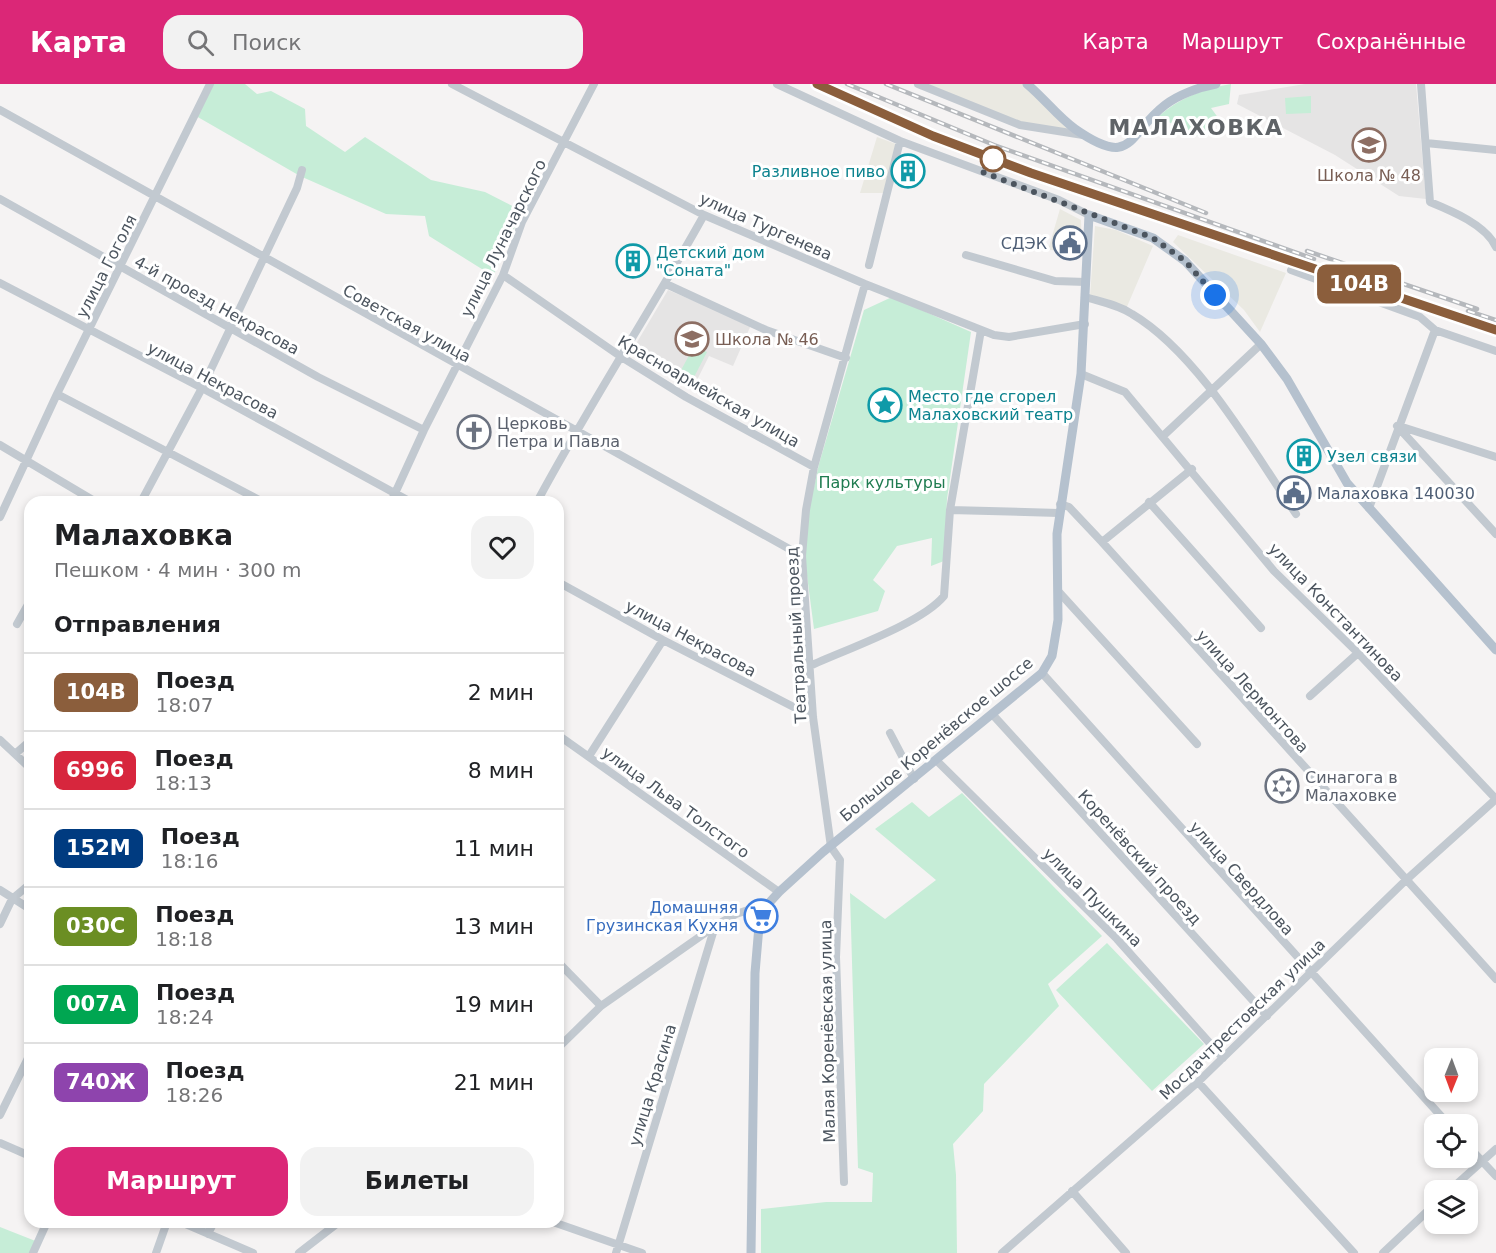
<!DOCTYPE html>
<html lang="ru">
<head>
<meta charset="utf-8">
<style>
	body { margin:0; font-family:"DejaVu Sans",sans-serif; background:#f2f2f2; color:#202124; height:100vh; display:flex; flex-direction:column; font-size:22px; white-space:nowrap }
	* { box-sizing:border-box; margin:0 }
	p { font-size:20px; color:#757577 }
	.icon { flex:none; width:33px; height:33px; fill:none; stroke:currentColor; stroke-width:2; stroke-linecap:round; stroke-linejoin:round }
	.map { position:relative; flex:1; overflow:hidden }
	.sheet { position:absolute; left:24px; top:412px; width:540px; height:732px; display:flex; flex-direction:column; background:#fff; border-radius:18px; box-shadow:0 3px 9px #0003 }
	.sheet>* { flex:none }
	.badge { padding:0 12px; border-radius:9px; font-size:21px; line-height:39px }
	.needle { width:39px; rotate:181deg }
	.buttons { position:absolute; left:1424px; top:964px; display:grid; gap:12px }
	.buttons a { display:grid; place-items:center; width:54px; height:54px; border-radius:12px; background:#fff; box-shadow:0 3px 9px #0003; font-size:30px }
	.you { position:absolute; width:30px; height:30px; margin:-15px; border:4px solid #fff; border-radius:50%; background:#1a73e8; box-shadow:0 0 0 9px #1a73e833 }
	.map>.badge { position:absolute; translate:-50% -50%; box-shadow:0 0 0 3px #fff }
	h2 { padding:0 30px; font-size:22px; line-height:54px }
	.round { display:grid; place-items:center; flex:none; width:63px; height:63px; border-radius:18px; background:#f2f2f2 }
	.overview { display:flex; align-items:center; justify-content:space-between; height:102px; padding:0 30px }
	h1 { font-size:28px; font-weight:700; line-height:45px }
	.button { display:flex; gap:12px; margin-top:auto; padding:12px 30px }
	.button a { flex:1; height:69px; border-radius:18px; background:#db2777; color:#fff; font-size:24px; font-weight:700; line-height:69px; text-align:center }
	.button a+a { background:#f2f2f2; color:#202124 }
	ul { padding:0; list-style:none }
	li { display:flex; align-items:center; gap:18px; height:78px; padding:0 30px; border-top:2px solid #e0e0e0 }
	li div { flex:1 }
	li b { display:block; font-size:22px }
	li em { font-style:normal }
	li .badge { min-width:66px; font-weight:700; text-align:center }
	header { display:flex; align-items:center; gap:36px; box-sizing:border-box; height:84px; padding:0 30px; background:#db2777; color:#fff }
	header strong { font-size:28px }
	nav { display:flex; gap:33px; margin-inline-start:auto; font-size:21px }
	.search { width:420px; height:54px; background:#f2f2f2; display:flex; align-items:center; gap:15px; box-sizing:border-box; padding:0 21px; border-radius:18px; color:#757577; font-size:22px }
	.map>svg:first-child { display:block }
</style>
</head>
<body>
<header>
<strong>Карта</strong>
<div class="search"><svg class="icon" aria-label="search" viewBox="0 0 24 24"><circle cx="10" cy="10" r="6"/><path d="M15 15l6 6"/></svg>Поиск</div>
<nav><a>Карта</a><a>Маршрут</a><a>Сохранённые</a></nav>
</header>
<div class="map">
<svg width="1496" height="1169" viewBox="0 0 1496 1169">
	<rect width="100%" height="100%" fill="#f5f3f3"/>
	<path fill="#eae9e2" d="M 925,0 L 1023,0 L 1072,48 L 1020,40 Z
		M 877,53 L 896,60 L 885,109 L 860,109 Z
		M 1060,125 L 1081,136 L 1082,167 L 1048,166 Z
		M 1095,142 L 1116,146 L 1153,162 L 1126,225 L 1090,212 Z
		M 1178,151 L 1286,189 L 1260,248 L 1244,226 L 1173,158 Z"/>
	<path fill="#e5e4e4" d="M 1305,0 L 1416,0 L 1426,115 L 1399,112 L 1335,71 L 1237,20 L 1239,11 Z
		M 668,206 L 751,241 L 733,282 L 709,272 L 693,304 L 630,270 Z"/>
	<path fill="#c6edd7" d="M 211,0 L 245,0 L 257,10 L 271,7 L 305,25 L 306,42 L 345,68 L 365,53 L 431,96 L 485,108 L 522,127 L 493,192 L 429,152 L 425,132 L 386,130 L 300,92 L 196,32 Z
		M 1231,0 L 1229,20 L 1211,24 L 1219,35 L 1200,53 L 1158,33 C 1179,14 1203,5 1231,0 Z
		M 1311,12 L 1311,29 L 1286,30 L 1285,14 Z
		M 892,213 L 971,248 L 947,415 L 944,477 L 931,482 L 932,454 L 897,462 L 873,496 L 885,507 L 878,527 L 814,545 L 806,484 L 806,438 L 819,380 L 864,226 Z
		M 694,262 L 707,268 L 692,297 L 679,290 Z
		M 962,709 L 1102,852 L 1048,900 L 1059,922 L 984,1000 L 983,1027 L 953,1060 L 956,1091 L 957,1169 L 761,1169 L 761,1125 L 826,1118 L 872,1118 L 873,1089 L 858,1084 L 850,809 L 885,835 L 936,796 L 875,745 L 912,718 L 929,733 Z
		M 1107,859 L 1204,960 L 1152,1007 L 1056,906 Z
		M 0,1143 L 38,1158 L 33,1169 L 0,1169 Z"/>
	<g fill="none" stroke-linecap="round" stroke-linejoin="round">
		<path stroke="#c2c9d0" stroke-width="8" d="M 452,0 L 704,131 L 865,200 L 994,251 L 1009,253 L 1085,240
			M 777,0 L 900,57 L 1059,116 L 1089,131
			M 918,0 L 1020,41 L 1083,51
			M 1421,0 L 1430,118 C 1452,127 1486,141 1496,163
			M 0,26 L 802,472
			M 1426,59 L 1496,66
			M 0,115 L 318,293 L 424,346
			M 966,171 L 1055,197 L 1086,198
			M 869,181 L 900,57
			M 1291,186 L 1420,233 L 1435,246 L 1496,267
			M 503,191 L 620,272 L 686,313 L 814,383
			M 0,199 L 202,304 L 411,418
			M 666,200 L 766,246 L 846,274
			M 1085,213 C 1102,218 1118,221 1132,230 C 1198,269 1253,367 1296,430
			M 57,310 L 263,418
			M 1397,342 L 1496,450
			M 1399,342 L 1496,373
			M 1163,352 L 1261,260
			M 0,361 L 96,418
			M 141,418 L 202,304 L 297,104 L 302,86
			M 391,418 L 424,346 L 503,191 L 522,138 L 594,0
			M 537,418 C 589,321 650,228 704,131
			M 1149,418 L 1261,544
			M 1060,420 L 1069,423 L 1102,458 L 1496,895
			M 1369,424 L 1435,246
			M 950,426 L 1059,429
			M 0,433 L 57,310 L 210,0
			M 1102,458 L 1192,385
			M 558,498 L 663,556 L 813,633
			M 1058,507 L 1197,660
			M 17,540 L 30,517
			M 810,582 C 844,566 921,540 944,512 L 950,426 L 981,246
			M 1042,589 L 1449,1041
			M 1310,612 L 1358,569
			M 993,631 L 1267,932
			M 890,649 L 914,695
			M 558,651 L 779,808
			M 0,656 L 30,684
			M 15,670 L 30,657
			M 589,672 L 663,556
			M 937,677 L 1117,855 L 1223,974
			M 0,806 L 30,825
			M 0,840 L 12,815 L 30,800
			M 558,878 L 601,922
			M 558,964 L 601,922 L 715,842 L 736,830 L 769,819
			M 1198,998 L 1354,1169
			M 0,1031 L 30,970
			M 0,1059 L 30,1072
			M 1467,1061 L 1496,1092
			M 844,1098 L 836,873 L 840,776 L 831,763 L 813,633 L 802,472 L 806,426 L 814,383 L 865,200
			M 1072,1107 L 1126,1169
			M 1449,1107 L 1496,1065
			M 181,1138 L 253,1169
			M 553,1138 L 642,1169
			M 208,1150 L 214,1138
			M 33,1169 L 47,1138
			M 156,1169 L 167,1138
			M 299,1169 L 339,1138
			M 616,1169 L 715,842
			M 1002,1169 L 1198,998 L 1406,796 L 1496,715 L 1358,569 L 1274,487 L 1125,308 L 1081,290
			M 1383,1169 L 1434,1121"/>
		<path stroke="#b5c1ce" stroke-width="9" d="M 1027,0 C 1044,14 1057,32 1075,45 C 1134,86 1127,50 1165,21 C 1178,11 1199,3 1216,0
			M 751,1169 L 755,889 L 759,842 L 769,819 L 779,808 L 823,768 L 1042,589 L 1052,572 L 1058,536 L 1057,450 L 1081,290 L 1089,131 L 1153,154 L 1185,177 L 1261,260 L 1287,295 L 1347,399 L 1496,566"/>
		<g stroke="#b5b8bc" stroke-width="4.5">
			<path id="rail" d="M 817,0 L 933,52 L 1031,89 L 1496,246
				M 847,0 L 994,61 L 1314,175
				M 886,0 L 1206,129
				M 1307,167 L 1477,225
				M 1468,227 L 1496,236"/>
		</g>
		<use href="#rail" stroke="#fff" stroke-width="2" stroke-dasharray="7" stroke-linecap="butt"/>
	</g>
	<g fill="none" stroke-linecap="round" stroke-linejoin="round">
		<g stroke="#fff" stroke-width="14">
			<path id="line" d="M 817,0 L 933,52 L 1031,89 L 1496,246"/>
		</g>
		<use href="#line" stroke="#8b5e3c" stroke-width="9"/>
		<path stroke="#4c555f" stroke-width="6" stroke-dasharray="0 10.8" d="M 993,75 L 980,87 L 1153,154 L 1185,177 L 1215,211"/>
	</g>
	<defs>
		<g id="school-ring" transform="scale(1.725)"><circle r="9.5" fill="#fff" stroke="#8d6e63" stroke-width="1.5"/><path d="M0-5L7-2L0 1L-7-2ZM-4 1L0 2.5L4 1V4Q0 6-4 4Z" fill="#8d6e63"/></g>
		<g id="building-ring" transform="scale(1.725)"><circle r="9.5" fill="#fff" stroke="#0f9aa8" stroke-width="1.5"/><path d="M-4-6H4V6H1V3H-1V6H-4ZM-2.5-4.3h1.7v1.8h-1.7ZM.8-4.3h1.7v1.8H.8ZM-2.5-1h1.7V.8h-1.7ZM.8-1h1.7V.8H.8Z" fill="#0f9aa8"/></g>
		<g id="civic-ring" transform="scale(1.725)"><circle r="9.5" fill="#fff" stroke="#5c6f8a" stroke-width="1.5"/><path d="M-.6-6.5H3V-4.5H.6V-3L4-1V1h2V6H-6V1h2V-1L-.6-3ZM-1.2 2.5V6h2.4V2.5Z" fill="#5c6f8a"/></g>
		<g id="sight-ring" transform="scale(1.725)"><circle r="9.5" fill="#fff" stroke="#0f9aa8" stroke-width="1.5"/><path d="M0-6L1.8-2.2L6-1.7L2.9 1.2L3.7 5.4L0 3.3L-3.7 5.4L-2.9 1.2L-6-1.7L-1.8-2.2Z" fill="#0f9aa8"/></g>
		<g id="church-ring" transform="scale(1.725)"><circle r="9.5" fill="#fff" stroke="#6b7280" stroke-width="1.5"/><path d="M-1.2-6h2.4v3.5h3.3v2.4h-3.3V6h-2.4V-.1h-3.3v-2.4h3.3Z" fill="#6b7280"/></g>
		<g id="synagogue-ring" transform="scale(1.725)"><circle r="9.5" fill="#fff" stroke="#6b7280" stroke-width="1.5"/><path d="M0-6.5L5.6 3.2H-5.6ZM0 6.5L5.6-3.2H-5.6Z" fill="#6b7280"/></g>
		<g id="supermarket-ring" transform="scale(1.725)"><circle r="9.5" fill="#fff" stroke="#3f7fe0" stroke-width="1.5"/><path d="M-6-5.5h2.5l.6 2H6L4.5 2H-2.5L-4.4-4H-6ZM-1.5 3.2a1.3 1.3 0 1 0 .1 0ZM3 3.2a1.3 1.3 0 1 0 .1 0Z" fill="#3f7fe0"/></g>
	</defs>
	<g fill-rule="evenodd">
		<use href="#school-ring" x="1369" y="61"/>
		<use href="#building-ring" x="908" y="87"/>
		<use href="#civic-ring" x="1070" y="159"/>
		<use href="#building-ring" x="633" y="177"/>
		<use href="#school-ring" x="692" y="255"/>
		<use href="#sight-ring" x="885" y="321"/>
		<use href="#church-ring" x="474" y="348"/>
		<use href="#building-ring" x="1304" y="372"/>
		<use href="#civic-ring" x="1294" y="409"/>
		<use href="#synagogue-ring" x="1282" y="702"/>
		<use href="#supermarket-ring" x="761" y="832"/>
	</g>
	<circle fill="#fff" stroke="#8b5e3c" stroke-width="3" cx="993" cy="75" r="12"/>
	<g text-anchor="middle" stroke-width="6" stroke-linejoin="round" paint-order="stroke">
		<g font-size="16" fill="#0d838f" stroke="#fff" text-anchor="start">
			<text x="885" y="93" text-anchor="end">Разливное пиво</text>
			<text x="656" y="174">Детский дом<tspan x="656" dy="18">"Соната"</tspan></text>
			<text x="908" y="318">Место где сгорел<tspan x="908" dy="18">Малаховский театр</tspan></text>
			<text x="1327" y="378">Узел связи</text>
		</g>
		<g font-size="16" fill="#785e54" stroke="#fff">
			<text x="1369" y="97">Школа № 48</text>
			<text x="715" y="261" text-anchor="start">Школа № 46</text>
		</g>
		<g font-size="16" fill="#4c555f" stroke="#fff">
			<text transform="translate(766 142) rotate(24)" y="6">улица Тургенева</text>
			<text transform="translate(503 154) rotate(-64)" y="6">улица Луначарского</text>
			<text transform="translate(106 182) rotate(-63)" y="6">улица Гоголя</text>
			<text transform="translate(217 221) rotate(29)" y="6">4-й проезд Некрасова</text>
			<text transform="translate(407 239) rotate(29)" y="6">Советская улица</text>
			<text transform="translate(213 296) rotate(28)" y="6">улица Некрасова</text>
			<text transform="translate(709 307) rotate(30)" y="6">Красноармейская улица</text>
			<text transform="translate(1336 528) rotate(46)" y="6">улица Константинова</text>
			<text transform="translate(796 551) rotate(-93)" y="6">Театральный проезд</text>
			<text transform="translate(691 554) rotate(28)" y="6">улица Некрасова</text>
			<text transform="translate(1253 607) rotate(48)" y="6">улица Лермонтова</text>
			<text transform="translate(936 655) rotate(-40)" y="6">Большое Коренёвское шоссе</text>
			<text transform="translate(676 718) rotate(36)" y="6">улица Льва Толстого</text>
			<text transform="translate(1140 773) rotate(48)" y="6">Коренёвский проезд</text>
			<text transform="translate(1242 794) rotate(48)" y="6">улица Свердлова</text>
			<text transform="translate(1093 813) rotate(45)" y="6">улица Пушкина</text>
			<text transform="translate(1242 935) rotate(-44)" y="6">Мосдачтрестовская улица</text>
			<text transform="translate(827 947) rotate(-91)" y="6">Малая Коренёвская улица</text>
			<text transform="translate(652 1001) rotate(-73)" y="6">улица Красина</text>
		</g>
		<g font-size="16" fill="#4e5e75" stroke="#fff" text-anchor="end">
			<text x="1047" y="165">СДЭК</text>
			<text x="1317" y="415" text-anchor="start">Малаховка 140030</text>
		</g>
		<g font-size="16" fill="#5b616d" stroke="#fff" text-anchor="start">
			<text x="497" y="345">Церковь<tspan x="497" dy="18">Петра и Павла</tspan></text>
			<text x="1305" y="699">Синагога в<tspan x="1305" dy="18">Малаховке</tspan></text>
		</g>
		<g font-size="16" fill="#207c51" stroke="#fff">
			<text x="882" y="404">Парк культуры</text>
		</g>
		<g font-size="16" fill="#366cbe" stroke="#fff" text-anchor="end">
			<text x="738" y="829">Домашняя<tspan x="738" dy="18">Грузинская Кухня</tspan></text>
		</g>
		<g font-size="22" font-weight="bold" letter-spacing="1.5" fill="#5f6367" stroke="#fff">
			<text x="1196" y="51">МАЛАХОВКА</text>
		</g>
	</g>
</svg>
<div class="buttons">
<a><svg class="needle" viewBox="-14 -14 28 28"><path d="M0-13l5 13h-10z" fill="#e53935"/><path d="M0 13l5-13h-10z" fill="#757577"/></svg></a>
<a><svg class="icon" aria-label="locate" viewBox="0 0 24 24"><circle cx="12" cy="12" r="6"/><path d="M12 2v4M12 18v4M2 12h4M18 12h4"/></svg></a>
<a><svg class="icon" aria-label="layers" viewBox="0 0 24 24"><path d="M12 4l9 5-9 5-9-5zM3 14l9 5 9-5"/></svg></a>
</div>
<div class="you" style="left:1215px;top:211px"></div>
<b class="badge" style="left:1359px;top:200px;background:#8b5e3c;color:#fff">104В</b>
<section class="sheet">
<div class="overview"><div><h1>Малаховка</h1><p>Пешком · 4 мин · 300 m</p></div><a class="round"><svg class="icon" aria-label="heart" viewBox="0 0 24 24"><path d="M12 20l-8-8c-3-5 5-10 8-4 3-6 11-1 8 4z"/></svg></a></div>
<h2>Отправления</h2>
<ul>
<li><span class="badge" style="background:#8b5e3c;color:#fff">104В</span><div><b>Поезд</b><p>18:07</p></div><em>2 мин</em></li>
<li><span class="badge" style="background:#d7263d;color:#fff">6996</span><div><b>Поезд</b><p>18:13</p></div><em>8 мин</em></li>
<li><span class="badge" style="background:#003b80;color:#fff">152М</span><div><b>Поезд</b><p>18:16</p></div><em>11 мин</em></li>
<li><span class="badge" style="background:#6b8e23;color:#fff">030C</span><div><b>Поезд</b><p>18:18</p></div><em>13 мин</em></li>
<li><span class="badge" style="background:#00a651;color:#fff">007А</span><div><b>Поезд</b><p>18:24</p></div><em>19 мин</em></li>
<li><span class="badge" style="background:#8e44ad;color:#fff">740Ж</span><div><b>Поезд</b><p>18:26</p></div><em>21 мин</em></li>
</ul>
<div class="button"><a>Маршрут</a><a>Билеты</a></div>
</section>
</div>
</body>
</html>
